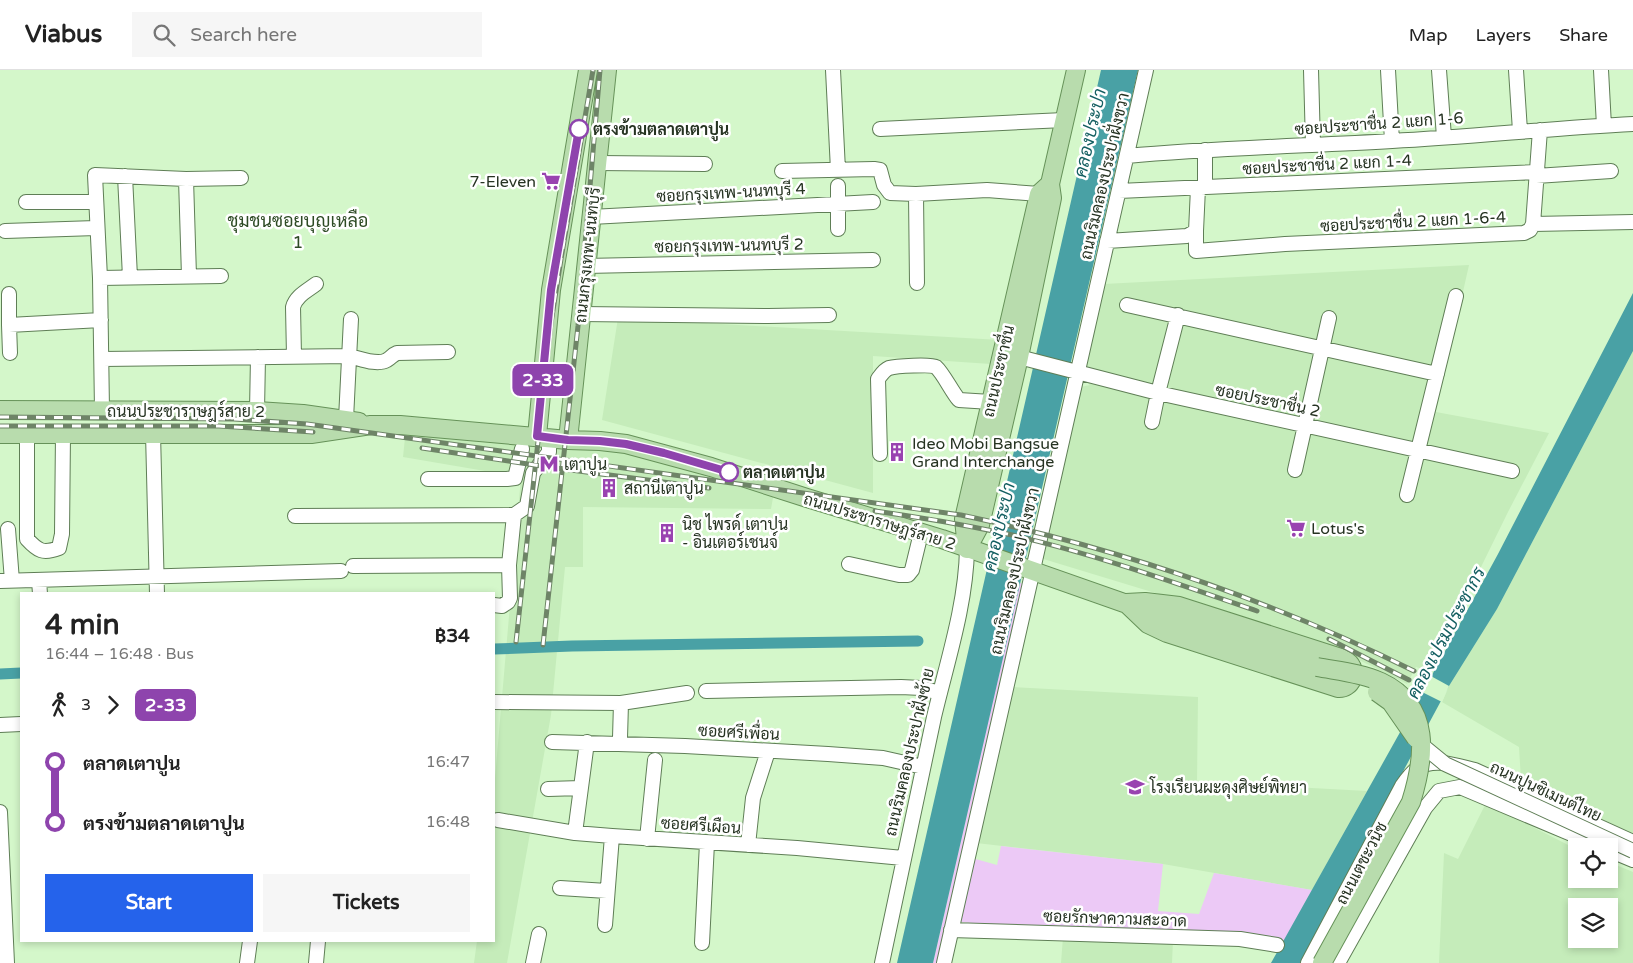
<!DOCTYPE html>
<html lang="en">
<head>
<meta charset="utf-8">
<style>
	body { margin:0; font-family:"Varela Round",Sarabun,sans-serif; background:#f6f6f6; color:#222; height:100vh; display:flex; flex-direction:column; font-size:19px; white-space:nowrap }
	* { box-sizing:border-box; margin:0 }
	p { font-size:16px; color:#767676 }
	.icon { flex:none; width:28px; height:28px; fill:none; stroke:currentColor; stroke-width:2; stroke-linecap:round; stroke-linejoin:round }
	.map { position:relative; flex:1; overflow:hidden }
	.side { position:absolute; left:20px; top:522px; width:475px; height:350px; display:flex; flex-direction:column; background:#fff; border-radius:0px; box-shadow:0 2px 8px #0003 }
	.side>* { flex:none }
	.badge { padding:0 10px; border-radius:8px; font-size:18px; line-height:32px }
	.buttons { position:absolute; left:1568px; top:768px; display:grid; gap:10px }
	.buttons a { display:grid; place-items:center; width:50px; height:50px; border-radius:0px; background:#fff; box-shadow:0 2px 8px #0003; font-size:25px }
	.map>.badge { position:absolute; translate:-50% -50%; box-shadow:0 0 0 2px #fff }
	.legs { display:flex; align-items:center; gap:8px; height:55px; padding:0 25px; font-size:16px }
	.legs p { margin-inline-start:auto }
	.head { display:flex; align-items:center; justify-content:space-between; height:85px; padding:0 25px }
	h1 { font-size:28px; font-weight:800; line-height:38px }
	.cta { display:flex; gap:10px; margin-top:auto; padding:10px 25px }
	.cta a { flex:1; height:58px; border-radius:0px; background:#2563eb; color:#fff; font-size:20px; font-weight:800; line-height:58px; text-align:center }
	.cta a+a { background:#f6f6f6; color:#222 }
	ul { padding:0 25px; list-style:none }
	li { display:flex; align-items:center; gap:18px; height:60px; font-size:19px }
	li i { display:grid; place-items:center; width:8px; height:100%; margin:0 6px; background:currentColor }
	li i::after { content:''; width:12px; height:12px; margin:-6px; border:4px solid; border-radius:50%; background:#fff }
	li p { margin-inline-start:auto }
	li:first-child i { background:linear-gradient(#0000 50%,currentColor 0) }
	li:last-child i { background:linear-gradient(currentColor 50%,#0000 0) }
	header { display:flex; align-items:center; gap:30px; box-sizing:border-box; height:70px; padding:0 25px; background:#fff; border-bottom:1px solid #e0e0e0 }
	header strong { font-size:24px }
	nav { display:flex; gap:28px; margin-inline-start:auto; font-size:18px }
	.search { width:350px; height:45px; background:#f6f6f6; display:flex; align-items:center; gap:12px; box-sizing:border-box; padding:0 18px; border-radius:0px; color:#767676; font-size:19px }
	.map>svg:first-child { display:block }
</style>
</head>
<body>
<header>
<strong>Viabus</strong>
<div class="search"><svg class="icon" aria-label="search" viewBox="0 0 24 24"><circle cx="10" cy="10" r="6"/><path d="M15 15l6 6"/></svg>Search here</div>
<nav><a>Map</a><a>Layers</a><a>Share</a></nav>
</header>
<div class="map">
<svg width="1633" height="893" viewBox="0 0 1633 893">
	<rect width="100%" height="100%" fill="#d4f7ca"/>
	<path fill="#c5ecba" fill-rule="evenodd" d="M 1469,195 L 1436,342 L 1549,363 L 1508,442 L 1430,601 L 1416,597 L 1407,614 L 1333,577 L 1027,484 L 1033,457 L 1045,461 L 1081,317 L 1090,315 L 1083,309 L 1104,214 Z
		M 618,248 L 1000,270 L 991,294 L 873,286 L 873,423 L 602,350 Z
		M 1633,281 L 1633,764 L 1521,710 L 1519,677 L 1442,632 L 1449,616 L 1497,539 Z
		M 406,358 L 611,376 L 774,422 L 771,439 L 583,437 L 583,497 L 565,497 L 551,645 L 507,893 L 474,893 L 477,871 L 494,871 L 494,720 L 521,407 L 403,387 Z
		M 1011,617 L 1198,627 L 1197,712 L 1367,721 L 1312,820 L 1163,794 L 976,773 Z
		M 1486,733 L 1576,779 L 1576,809 L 1609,809 L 1609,792 L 1633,802 L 1633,893 L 1439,893 L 1444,783 L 1458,789 ZM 1576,836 L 1609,836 L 1609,869 L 1576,869 Z
		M 1063,867 L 1173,870 L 1172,893 L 1061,893 Z"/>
	<path fill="#ecc9f6" d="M 1020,513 L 1025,514 L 941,893 L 933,893 Z
		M 1001,776 L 1163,794 L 1158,841 L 1199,844 L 1214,803 L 1312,820 L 1283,873 L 958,852 L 972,788 L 997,795 Z"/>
	<path fill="#49a1a5" d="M 1101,0 L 1138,0 L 933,893 L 897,893 Z
		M 1633,223 L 1633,281 L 1497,539 L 1449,616 L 1300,893 L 1271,893 L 1427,614 L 1498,484 Z"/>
	<path fill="#d4f7ca" d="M 1429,605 L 1449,616 L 1442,632 L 1420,621 Z"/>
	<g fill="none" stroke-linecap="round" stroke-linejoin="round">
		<path stroke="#49a1a5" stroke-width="11" d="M 494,579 L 572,576 L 918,571
			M 0,604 L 21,603"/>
		<g stroke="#5f7e56" stroke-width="16">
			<path id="minor" d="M 833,0 L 838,100
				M 1311,0 L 1313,75
				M 1388,0 L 1392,71
				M 1439,0 L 1444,67
				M 1516,0 L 1520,61
				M 1601,0 L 1604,56
				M 880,59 L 1064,50
				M 1205,80 L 1205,117
				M 1127,86 C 1215,78 1303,76 1392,71 C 1472,67 1552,58 1633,54
				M 597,93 L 705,94
				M 782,101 L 874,99 L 880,100 L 884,115 L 890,123 L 916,124 L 987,120 L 1039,124
				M 125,106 L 130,207
				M 1536,106 L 1611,101
				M 186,109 L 189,206
				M 838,116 L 838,159
				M 1119,121 L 1537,102
				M 916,124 L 917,213
				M 26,132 L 95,132
				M 591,147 L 873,132
				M 1533,154 L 1633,152
				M 5,161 L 96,158
				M 1196,161 L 1196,181 L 1285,174 L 1524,163 L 1530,160 L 1533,154 L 1540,60
				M 1107,171 L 1187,166 L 1196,161 L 1198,118
				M 585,196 L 873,190
				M 100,208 L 221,206
				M 9,224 L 9,255 L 101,250
				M 1127,235 L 1437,304
				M 580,244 L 768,246 L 829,245
				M 9,255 L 10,283
				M 294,286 L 293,237 C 296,226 307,221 316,214
				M 1019,287 L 1158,323 L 1512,401
				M 102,289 L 349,286 C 359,288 377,296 387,290 C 391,288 392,285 397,283 L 448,282
				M 102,340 L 100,208 L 95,105 L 186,109 L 241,108
				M 257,341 L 258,287
				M 346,349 L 351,249
				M 1152,352 L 1158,323 L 1178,245
				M 153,363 L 157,524
				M 27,364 L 27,469 C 38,481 43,484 59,478 L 62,464 L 63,364
				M 880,384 L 878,309 C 881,305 884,300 889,298 C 896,296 931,294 936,297 C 943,303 952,322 959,330 L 991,332
				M 1295,400 L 1329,248
				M 428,409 L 507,409 L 515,408 L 522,379
				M 1407,425 L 1456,226
				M 295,446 L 514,445 L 527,436 L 533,403 L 549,382 L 549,375
				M 8,459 L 12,511
				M 849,494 L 899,505 L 908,505 L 912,500 L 921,463
				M 353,496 L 509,495
				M 39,510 L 40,524
				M 0,511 L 341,501
				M 494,535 L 502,536 L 508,532 L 510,528 L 509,495 L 514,445
				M 706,621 L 901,617 L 921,618 L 940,623
				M 494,632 L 621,633 L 687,623
				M 0,655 L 21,654
				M 620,668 L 621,633
				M 552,672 L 685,676 L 828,684 L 883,688 L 923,697
				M 548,719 L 581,718
				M 0,742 L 7,893
				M 498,750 L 575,763 L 612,766 L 797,778 L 903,788
				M 575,763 L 587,672
				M 647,769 L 655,690
				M 748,775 L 753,728 L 768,681
				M 1609,780 L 1633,790
				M 560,818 L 607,821
				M 605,855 L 612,766
				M 951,860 L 1240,869 L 1277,875
				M 702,873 L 707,773
				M 247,893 L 250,871
				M 316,893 L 318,871
				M 533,893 L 539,864
				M 882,893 C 899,811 916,729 934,647 C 947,592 966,535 967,479
				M 944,893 L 1146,0
				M 1308,893 L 1402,716 C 1406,710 1412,702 1418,698 C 1434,687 1458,696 1475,700 L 1633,772
				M 1338,893 L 1425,738 L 1439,721 L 1460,717 L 1600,776"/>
		</g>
		<g stroke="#669259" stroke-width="20">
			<path id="major" d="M 0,340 L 257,341 L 303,344 L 359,352
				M 0,364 L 311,364 L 371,355 L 400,355 L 568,370 L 600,371 L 626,374 L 711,397 L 807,428 L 942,469 L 1181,553 L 1317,597
				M 537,366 L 551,220 L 588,0
				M 568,370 L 607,0
				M 967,479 L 980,455 L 1019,287 L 1052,128 L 1050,114 L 1076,0
				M 967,479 L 964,449 L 1039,124 L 1050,114
				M 1145,532 L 1179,536 L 1341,588 C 1344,590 1347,591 1349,593 C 1358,603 1351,619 1338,618 L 1167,563 L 1148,554 L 1126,533 Z"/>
		</g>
		<use href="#minor" stroke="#fff" stroke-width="14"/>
		<use href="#major" stroke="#b8dcad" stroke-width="18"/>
		<g stroke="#6e8467" stroke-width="5">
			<path id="rail" d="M 0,347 L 234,349 L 307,354 L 961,445 C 1117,478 1271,530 1414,601
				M 0,356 L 219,356 L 313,362
				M 422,378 L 548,397 L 709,418
				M 875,441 C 918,447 960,454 1003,463 C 1089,482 1173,512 1257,541
				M 1329,569 L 1409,610
				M 516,572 L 551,253 L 561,189 L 593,0
				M 543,575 L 578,256 L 600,0"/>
		</g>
		<use href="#rail" stroke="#fff" stroke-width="3" stroke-dasharray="9" stroke-linecap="butt"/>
		<g stroke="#5f7e56" stroke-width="16" stroke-linecap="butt">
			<path id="minor-bridge" d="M 1423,676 L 1445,694 L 1633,781"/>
		</g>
		<g stroke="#669259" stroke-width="20" stroke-linecap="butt">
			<path id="major-bridge" d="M 1317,597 C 1338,601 1361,603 1381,612 C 1432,636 1425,687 1411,732 L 1322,893
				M 1377,622 L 1391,632 L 1416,668"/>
		</g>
		<use href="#minor-bridge" stroke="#fff" stroke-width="14"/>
		<use href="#major-bridge" stroke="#b8dcad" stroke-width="18"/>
	</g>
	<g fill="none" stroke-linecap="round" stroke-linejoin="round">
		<g stroke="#fff" stroke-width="11">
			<path id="line-1" d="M 579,59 L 551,220 L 537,366 L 568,370 L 600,371 L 626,374 L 664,383 L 729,402"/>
		</g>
		<use href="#line-1" stroke="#8e44ad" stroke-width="8"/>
	</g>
	<defs>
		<g id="supermarket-bare" transform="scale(1.5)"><path d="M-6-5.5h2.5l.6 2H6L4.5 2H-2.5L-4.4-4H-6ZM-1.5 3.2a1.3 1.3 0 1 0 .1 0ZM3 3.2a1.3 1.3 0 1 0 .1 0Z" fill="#9943b0" stroke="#fff" stroke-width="2.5" paint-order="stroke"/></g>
		<g id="building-bare" transform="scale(1.5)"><path d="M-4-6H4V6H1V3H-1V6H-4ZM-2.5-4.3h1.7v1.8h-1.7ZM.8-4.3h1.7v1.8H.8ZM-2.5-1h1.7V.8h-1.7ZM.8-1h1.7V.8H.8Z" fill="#9943b0" stroke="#fff" stroke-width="2.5" paint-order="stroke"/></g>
		<g id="metro-bare" transform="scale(1.5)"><path d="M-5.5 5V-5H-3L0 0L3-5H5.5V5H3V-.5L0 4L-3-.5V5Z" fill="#9943b0" stroke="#fff" stroke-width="2.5" paint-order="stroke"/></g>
		<g id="school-bare" transform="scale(1.5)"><path d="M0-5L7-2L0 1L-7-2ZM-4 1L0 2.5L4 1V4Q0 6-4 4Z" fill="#9943b0" stroke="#fff" stroke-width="2.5" paint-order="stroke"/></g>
	</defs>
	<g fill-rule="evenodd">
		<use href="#supermarket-bare" x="551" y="111"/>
		<use href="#building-bare" x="897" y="382"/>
		<use href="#metro-bare" x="549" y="394"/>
		<use href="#building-bare" x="609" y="418"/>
		<use href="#supermarket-bare" x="1296" y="458"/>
		<use href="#building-bare" x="667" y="463"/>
		<use href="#school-bare" x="1135" y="717"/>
	</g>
	<g fill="#fff" stroke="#8e44ad" stroke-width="2.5">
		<circle cx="579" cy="59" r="9"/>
		<circle cx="729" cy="402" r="9"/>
	</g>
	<g text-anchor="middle" stroke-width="5" stroke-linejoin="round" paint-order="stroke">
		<g font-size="16" fill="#263322" stroke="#fff">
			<text transform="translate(1379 53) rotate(-4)" y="6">ซอยประชาชื่น 2 แยก 1-6</text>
			<text transform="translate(1327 94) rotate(-3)" y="6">ซอยประชาชื่น 2 แยก 1-4</text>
			<text transform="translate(1104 106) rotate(-77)" y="6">ถนนริมคลองประปาฝั่งขวา</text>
			<text transform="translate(731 122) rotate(-3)" y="6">ซอยกรุงเทพ-นนทบุรี 4</text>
			<text transform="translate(1413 151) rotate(-3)" y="6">ซอยประชาชื่น 2 แยก 1-6-4</text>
			<text transform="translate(729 175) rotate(-1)" y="6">ซอยกรุงเทพ-นนทบุรี 2</text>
			<text transform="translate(587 185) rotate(-84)" y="6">ถนนกรุงเทพ-นนทบุรี</text>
			<text transform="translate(998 301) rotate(-77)" y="6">ถนนประชาชื่น</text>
			<text transform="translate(1268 330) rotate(12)" y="6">ซอยประชาชื่น 2</text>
			<text x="186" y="347">ถนนประชาราษฎร์สาย 2</text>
			<text transform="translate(880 451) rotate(17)" y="6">ถนนประชาราษฎร์สาย 2</text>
			<text transform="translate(1014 501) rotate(-77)" y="6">ถนนริมคลองประปาฝั่งขวา</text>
			<text transform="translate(739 662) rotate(3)" y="6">ซอยศรีเพื่อน</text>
			<text transform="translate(909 682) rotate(-77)" y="6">ถนนริมคลองประปาฝั่งซ้าย</text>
			<text transform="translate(1546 721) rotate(25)" y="6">ถนนปูนซิเมนต์ไทย</text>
			<text transform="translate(701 755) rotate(4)" y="6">ซอยศรีเผือน</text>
			<text transform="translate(1361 793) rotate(-62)" y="6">ถนนเตชะวนิช</text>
			<text transform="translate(1115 848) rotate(2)" y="6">ซอยรักษาความสะอาด</text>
		</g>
		<g font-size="16" font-weight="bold" fill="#263322" stroke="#fff" text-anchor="start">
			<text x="593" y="65">ตรงข้ามตลาดเตาปูน</text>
			<text x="743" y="408">ตลาดเตาปูน</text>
		</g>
		<g font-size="16" fill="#263322" stroke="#fff" text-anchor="start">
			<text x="536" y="117" text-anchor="end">7-Eleven</text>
			<text x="912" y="379">Ideo Mobi Bangsue<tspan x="912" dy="18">Grand Interchange</tspan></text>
			<text x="564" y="400">เตาปูน</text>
			<text x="624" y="424">สถานีเตาปูน</text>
			<text x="682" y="460">นิช ไพรด์ เตาปูน<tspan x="682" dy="18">- อินเตอร์เชนจ์</tspan></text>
			<text x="1311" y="464">Lotus's</text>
			<text x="1150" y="723">โรงเรียนผะดุงศิษย์พิทยา</text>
		</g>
		<g font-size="18" font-style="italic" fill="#145f61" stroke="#fff">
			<text transform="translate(1090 63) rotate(-77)" y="6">คลองประปา</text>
			<text transform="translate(999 457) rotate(-77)" y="6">คลองประปา</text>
			<text transform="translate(1446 563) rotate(-62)" y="6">คลองเปรมประชากร</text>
		</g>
		<g font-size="18" fill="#2e4b25" stroke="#fff">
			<text x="298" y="157">ชุมชนซอยบุญเหลือ<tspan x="298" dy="21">1</tspan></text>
		</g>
	</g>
</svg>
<div class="buttons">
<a><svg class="icon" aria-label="locate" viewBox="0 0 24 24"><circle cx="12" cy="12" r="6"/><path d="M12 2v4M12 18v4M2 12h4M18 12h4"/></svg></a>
<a><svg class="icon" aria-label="layers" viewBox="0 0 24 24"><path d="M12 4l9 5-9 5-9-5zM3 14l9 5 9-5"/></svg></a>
</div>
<b class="badge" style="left:543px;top:310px;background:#8e44ad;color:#fff">2-33</b>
<section class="side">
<div class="head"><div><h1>4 min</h1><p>16:44 – 16:48 · Bus</p></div><b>฿34</b></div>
<div class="legs"><svg class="icon" aria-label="walk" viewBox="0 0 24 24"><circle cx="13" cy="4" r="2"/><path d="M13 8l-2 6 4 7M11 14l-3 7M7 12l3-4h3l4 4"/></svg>3<svg class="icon" aria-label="forward" viewBox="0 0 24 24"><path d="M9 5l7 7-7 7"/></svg><b class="badge" style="background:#8e44ad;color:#fff">2-33</b></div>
<ul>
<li><i style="color:#8e44ad"></i><b>ตลาดเตาปูน</b><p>16:47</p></li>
<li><i style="color:#8e44ad"></i><b>ตรงข้ามตลาดเตาปูน</b><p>16:48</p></li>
</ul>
<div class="cta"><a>Start</a><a>Tickets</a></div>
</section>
</div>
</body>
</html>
